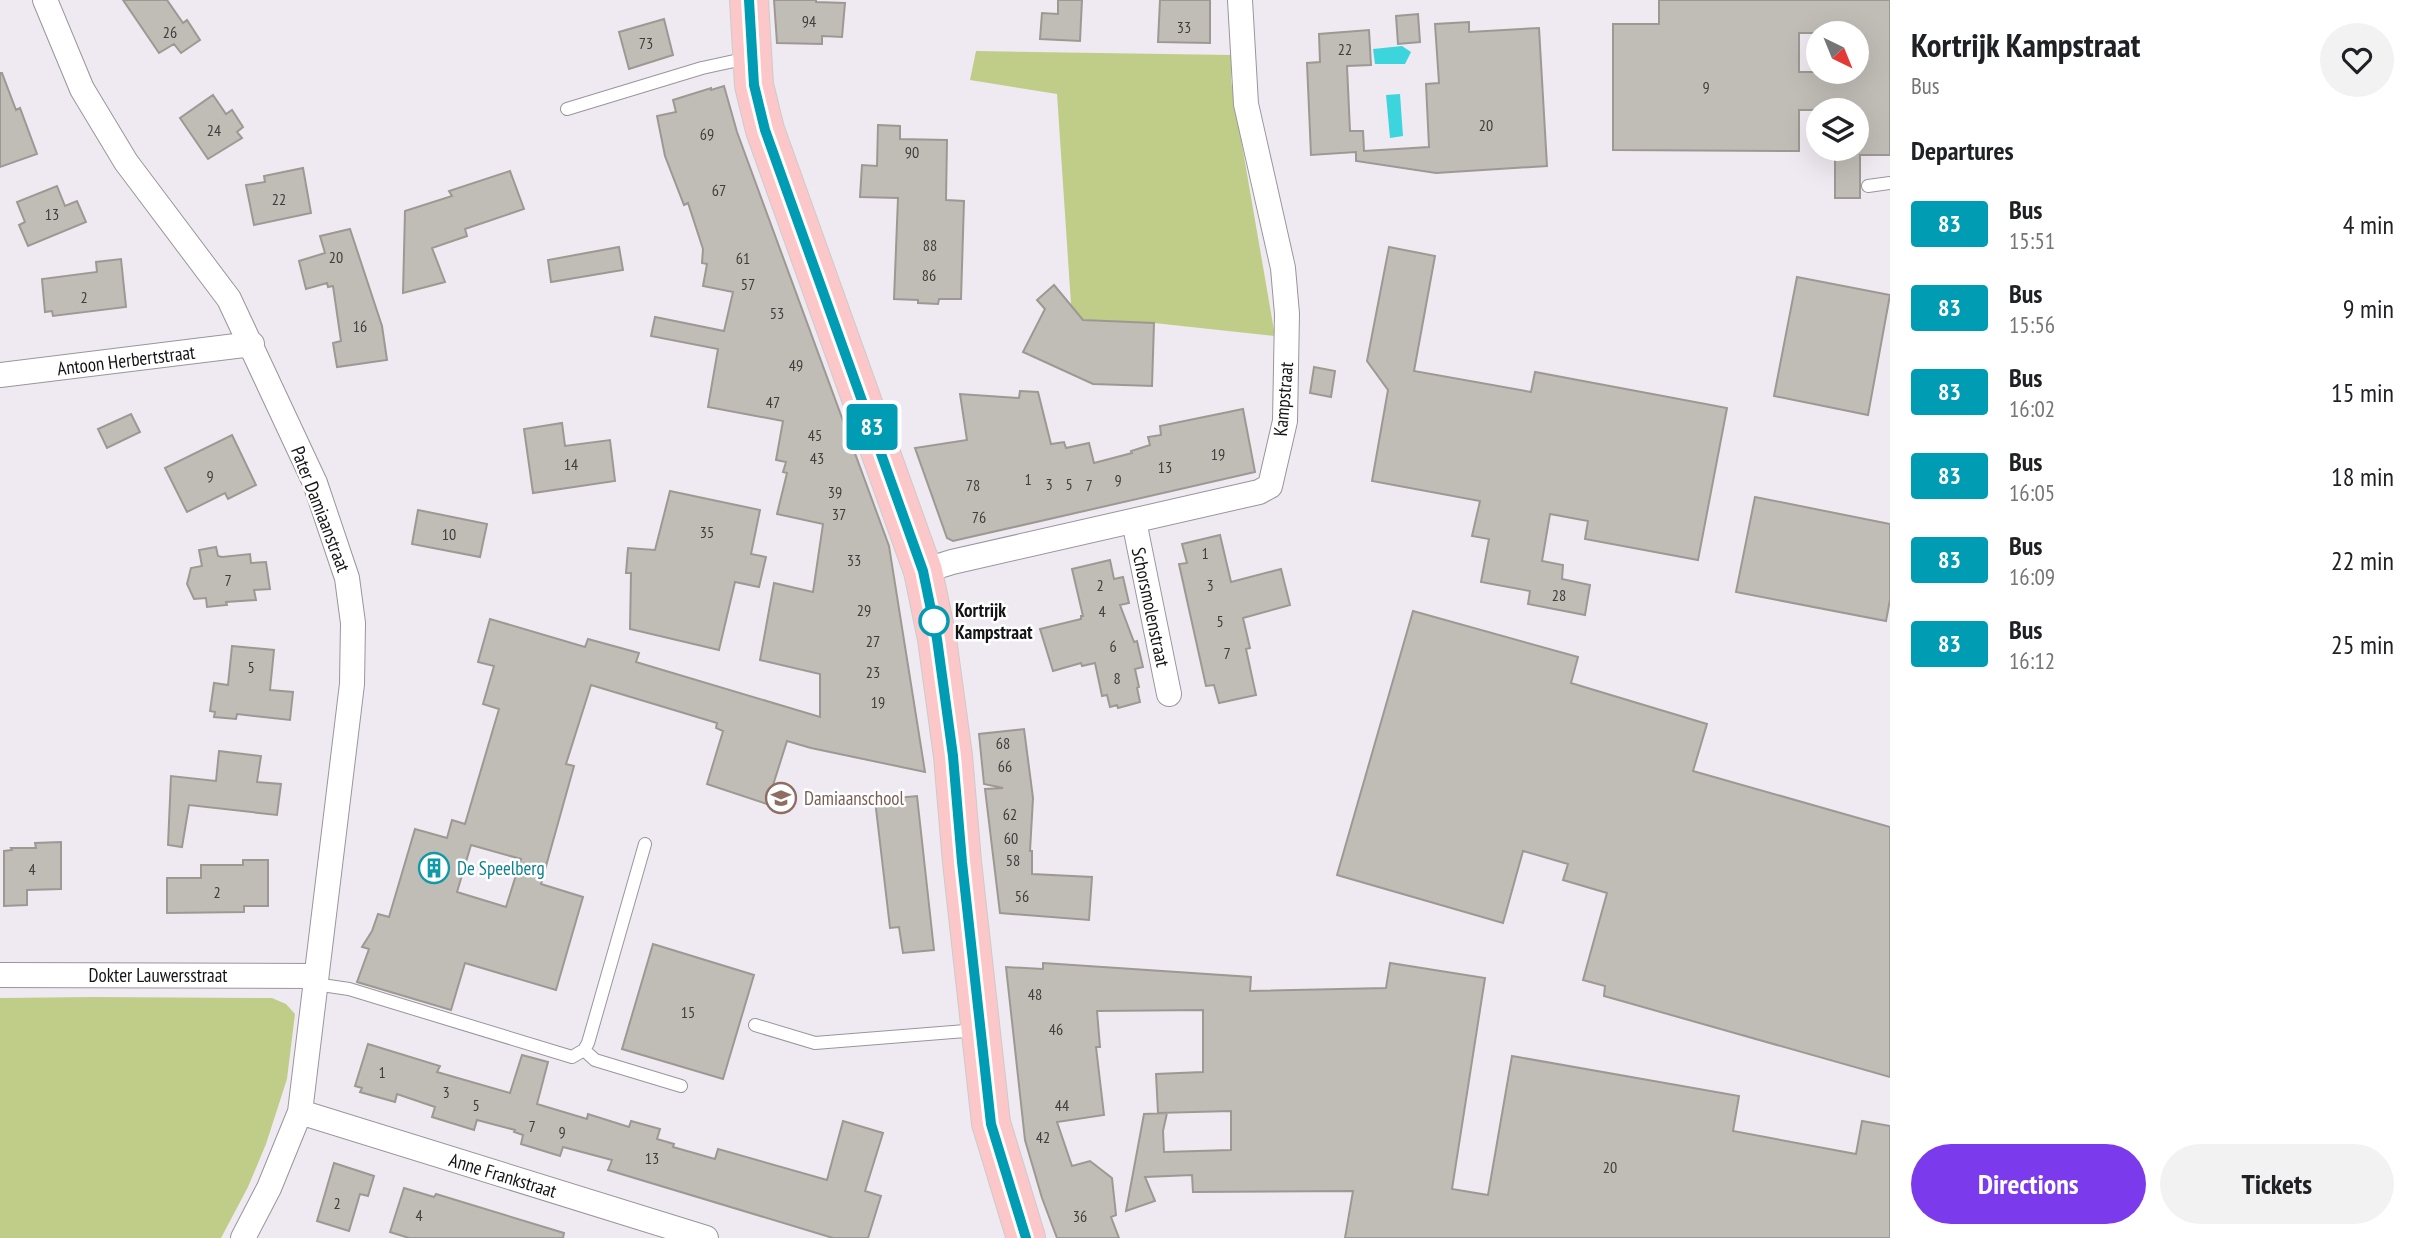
<!DOCTYPE html>
<html lang="en">
<head>
<meta charset="utf-8">
<style>
	body { margin:0; font-family:"PT Sans Narrow",sans-serif; background:#f2f2f2; color:#202124; height:100vh; display:flex; flex-direction:column; font-size:26px; white-space:nowrap }
	* { box-sizing:border-box; margin:0 }
	p { font-size:23px; color:#757577 }
	.icon { flex:none; width:38px; height:38px; fill:none; stroke:currentColor; stroke-width:2; stroke-linecap:round; stroke-linejoin:round }
	.map { position:relative; flex:1; overflow:hidden }
	.panel { display:flex; flex-direction:column; background:#fff; width:525px }
	.panel>* { flex:none }
	.badge { padding:0 14px; border-radius:5px; font-size:24px; line-height:46px }
	.needle { width:46px; rotate:137deg }
	.buttons { position:absolute; left:1806px; top:21px; display:grid; gap:14px }
	.buttons a { display:grid; place-items:center; width:63px; height:63px; border-radius:50%; background:#fff; box-shadow:0 7px 28px #0002; font-size:35px }
	.map>.badge { position:absolute; translate:-50% -50%; box-shadow:0 0 0 4px #fff }
	h2 { padding:0 21px; font-size:26px; line-height:63px }
	.round { display:grid; place-items:center; flex:none; width:74px; height:74px; border-radius:37px; background:#f2f2f2 }
	.summary { display:flex; align-items:center; justify-content:space-between; height:119px; padding:0 21px }
	h1 { font-size:33px; font-weight:700; line-height:52px }
	.action { display:flex; gap:14px; margin-top:auto; padding:14px 21px }
	.action a { flex:1; height:80px; border-radius:42px; background:#7c3aed; color:#fff; font-size:28px; font-weight:700; line-height:80px; text-align:center }
	.action a+a { background:#f2f2f2; color:#202124 }
	ul { padding:0; list-style:none }
	li { display:flex; align-items:center; gap:21px; height:84px; padding:0 21px }
	li div { flex:1 }
	li b { display:block; font-size:26px }
	li em { font-style:normal }
	li .badge { min-width:77px; font-weight:700; text-align:center }
	main { display:flex; flex:1; min-height:0 }
	.map>svg:first-child { display:block }
</style>
</head>
<body>
<main>
<div class="map">
<svg width="1890" height="1238" viewBox="0 0 1890 1238">
	<rect width="100%" height="100%" fill="#efeaf1"/>
	<path fill="#c0cd89" d="M 976,51 L 1232,55 L 1231,81 L 1275,336 L 1154,323 L 1072,319 L 1057,94 L 970,80 Z
		M 92,997 L 272,998 L 286,1004 L 295,1014 L 287,1079 L 266,1144 L 248,1187 L 221,1238 L 0,1238 L 0,998 Z"/>
	<path fill="#3dd5dd" d="M 1402,46 L 1411,52 L 1405,64 L 1375,64 L 1373,49 Z
		M 1400,94 L 1403,136 L 1390,138 L 1386,95 Z"/>
	<path fill="#c0bcb6" stroke="#9d9992" stroke-width="2" fill-rule="evenodd" d="M 123,0 L 167,0 L 183,23 L 187,20 L 200,40 L 181,53 L 174,44 L 159,53 Z
		M 774,0 L 816,0 L 816,2 L 845,3 L 842,37 L 822,36 L 822,44 L 777,43 Z
		M 1058,0 L 1082,0 L 1080,41 L 1040,39 L 1042,13 L 1058,14 Z
		M 1160,0 L 1210,0 L 1210,43 L 1158,42 Z
		M 1659,0 L 1890,0 L 1890,155 L 1860,155 L 1860,198 L 1835,198 L 1835,149 L 1857,149 L 1857,110 L 1799,110 L 1799,151 L 1613,150 L 1613,24 L 1659,24 ZM 1799,33 L 1857,33 L 1857,72 L 1799,72 Z
		M 1418,14 L 1420,42 L 1398,44 L 1396,16 Z
		M 664,19 L 673,55 L 629,69 L 619,32 Z
		M 1469,22 L 1469,32 L 1539,28 L 1547,166 L 1436,173 L 1356,161 L 1356,152 L 1311,155 L 1307,63 L 1320,62 L 1319,34 L 1369,30 L 1371,65 L 1347,66 L 1350,131 L 1363,131 L 1364,151 L 1429,147 L 1426,84 L 1439,83 L 1435,24 Z
		M 0,73 L 2,73 L 16,110 L 20,108 L 37,154 L 0,167 Z
		M 724,86 L 737,132 L 889,546 L 925,772 L 811,748 L 787,741 L 767,804 L 707,784 L 723,731 L 716,728 L 717,723 L 591,685 L 566,764 L 574,766 L 541,884 L 583,897 L 556,990 L 465,963 L 451,1010 L 357,982 L 369,949 L 362,947 L 372,931 L 378,914 L 389,917 L 415,829 L 447,838 L 452,820 L 465,824 L 499,709 L 483,704 L 494,666 L 478,662 L 490,619 L 585,647 L 588,639 L 639,653 L 636,662 L 820,717 L 820,674 L 760,660 L 774,583 L 813,592 L 823,524 L 777,514 L 787,473 L 783,472 L 786,462 L 776,460 L 783,421 L 708,407 L 718,349 L 651,336 L 655,317 L 724,331 L 733,292 L 703,286 L 707,264 L 702,263 L 703,249 L 688,203 L 684,205 L 665,156 L 657,116 L 676,112 L 673,100 L 711,88 L 711,90 ZM 471,845 L 521,859 L 506,907 L 457,892 Z
		M 213,95 L 226,114 L 232,110 L 243,127 L 237,132 L 242,138 L 208,159 L 180,118 Z
		M 878,125 L 900,126 L 900,139 L 947,140 L 946,200 L 964,201 L 961,299 L 939,299 L 938,304 L 918,303 L 918,300 L 894,299 L 898,198 L 860,197 L 862,165 L 877,166 Z
		M 303,168 L 311,213 L 254,225 L 246,185 L 265,182 L 264,176 Z
		M 510,171 L 524,209 L 465,229 L 467,236 L 432,248 L 445,282 L 403,293 L 405,211 L 452,196 L 449,191 Z
		M 57,186 L 65,206 L 77,201 L 86,222 L 28,246 L 19,225 L 25,222 L 17,202 Z
		M 350,229 L 382,326 L 387,360 L 337,367 L 333,343 L 341,341 L 333,286 L 328,287 L 327,283 L 306,289 L 299,261 L 325,253 L 320,236 Z
		M 619,247 L 623,270 L 551,282 L 548,260 Z
		M 1389,247 L 1435,256 L 1414,371 L 1531,392 L 1535,372 L 1727,408 L 1698,560 L 1585,539 L 1588,521 L 1550,514 L 1542,561 L 1563,565 L 1562,579 L 1590,585 L 1585,615 L 1528,604 L 1530,591 L 1481,582 L 1489,539 L 1472,536 L 1480,501 L 1372,481 L 1388,390 L 1367,361 Z
		M 121,259 L 126,307 L 53,316 L 52,311 L 45,312 L 42,279 L 97,272 L 96,262 Z
		M 1797,277 L 1890,295 L 1868,415 L 1774,396 Z
		M 1054,285 L 1083,320 L 1154,323 L 1152,386 L 1093,384 L 1023,352 L 1045,309 L 1037,300 Z
		M 1314,367 L 1335,371 L 1331,397 L 1310,393 Z
		M 1020,391 L 1038,392 L 1051,444 L 1064,442 L 1066,448 L 1089,443 L 1094,463 L 1132,453 L 1131,451 L 1150,445 L 1148,437 L 1161,435 L 1160,426 L 1243,409 L 1255,472 L 953,541 L 947,538 L 915,448 L 967,440 L 960,394 L 1019,398 Z
		M 131,414 L 140,432 L 107,448 L 98,429 Z
		M 562,423 L 565,446 L 610,440 L 615,481 L 533,493 L 524,429 Z
		M 232,435 L 256,485 L 228,499 L 225,493 L 187,512 L 165,468 Z
		M 670,491 L 760,510 L 751,554 L 766,557 L 759,587 L 735,582 L 719,650 L 630,629 L 631,573 L 626,573 L 628,548 L 655,550 Z
		M 1755,497 L 1890,524 L 1890,600 L 1886,621 L 1736,592 Z
		M 418,510 L 487,524 L 480,557 L 412,544 Z
		M 1220,535 L 1231,582 L 1281,569 L 1290,605 L 1243,618 L 1250,648 L 1246,649 L 1256,695 L 1219,703 L 1214,685 L 1206,686 L 1179,564 L 1187,563 L 1182,544 Z
		M 216,547 L 218,556 L 222,557 L 250,554 L 251,563 L 266,562 L 270,589 L 254,590 L 256,600 L 226,602 L 227,605 L 207,607 L 206,598 L 194,599 L 187,584 L 191,568 L 202,566 L 199,550 Z
		M 1110,560 L 1114,579 L 1123,577 L 1129,603 L 1120,605 L 1134,642 L 1137,641 L 1143,667 L 1135,669 L 1139,687 L 1137,688 L 1140,702 L 1118,708 L 1117,705 L 1110,707 L 1107,695 L 1102,696 L 1095,663 L 1082,666 L 1081,663 L 1053,671 L 1040,629 L 1081,619 L 1081,616 L 1083,616 L 1072,569 Z
		M 1413,611 L 1578,657 L 1571,683 L 1707,724 L 1693,771 L 1890,827 L 1890,1077 L 1604,996 L 1605,986 L 1583,980 L 1607,893 L 1563,880 L 1568,864 L 1523,851 L 1503,923 L 1337,875 Z
		M 232,646 L 274,650 L 270,690 L 293,692 L 290,720 L 237,714 L 236,719 L 214,717 L 215,712 L 210,711 L 214,683 L 228,685 Z
		M 1024,729 L 1033,798 L 1030,851 L 1032,851 L 1032,874 L 1092,877 L 1089,920 L 1000,913 L 985,789 L 1003,788 L 984,784 L 979,734 Z
		M 219,751 L 261,756 L 257,782 L 281,784 L 277,815 L 189,805 L 182,847 L 168,845 L 171,776 L 216,781 Z
		M 917,796 L 934,950 L 903,953 L 899,927 L 890,928 L 875,800 Z
		M 61,842 L 61,889 L 27,890 L 27,905 L 4,906 L 4,851 L 12,850 L 11,848 L 36,848 L 35,843 Z
		M 243,860 L 268,860 L 268,906 L 244,906 L 244,912 L 167,913 L 167,878 L 201,878 L 201,865 L 243,865 Z
		M 653,944 L 754,975 L 723,1079 L 622,1049 Z
		M 1043,963 L 1251,977 L 1250,991 L 1386,988 L 1390,963 L 1485,978 L 1452,1189 L 1488,1195 L 1512,1056 L 1739,1096 L 1733,1131 L 1856,1154 L 1862,1121 L 1890,1126 L 1890,1238 L 1345,1238 L 1353,1191 L 1193,1192 L 1192,1175 L 1145,1177 L 1155,1201 L 1126,1211 L 1144,1114 L 1167,1113 L 1163,1131 L 1164,1152 L 1231,1150 L 1231,1111 L 1158,1113 L 1156,1074 L 1203,1072 L 1203,1010 L 1097,1011 L 1100,1047 L 1096,1047 L 1104,1115 L 1057,1122 L 1072,1166 L 1090,1161 L 1112,1178 L 1116,1215 L 1111,1217 L 1119,1238 L 1057,1238 L 1042,1198 L 1025,1140 L 1006,967 L 1043,969 Z
		M 368,1044 L 440,1066 L 437,1072 L 510,1093 L 522,1055 L 548,1062 L 537,1104 L 587,1119 L 588,1114 L 629,1127 L 631,1121 L 660,1129 L 657,1139 L 674,1144 L 673,1147 L 715,1159 L 718,1149 L 827,1180 L 843,1121 L 883,1133 L 865,1191 L 881,1196 L 868,1238 L 833,1238 L 608,1170 L 612,1160 L 563,1147 L 560,1156 L 521,1144 L 523,1135 L 514,1132 L 515,1130 L 477,1120 L 474,1130 L 432,1117 L 435,1107 L 397,1094 L 395,1102 L 360,1092 L 362,1088 L 355,1086 Z
		M 334,1163 L 374,1176 L 368,1196 L 360,1194 L 349,1231 L 317,1221 Z
		M 404,1188 L 434,1197 L 436,1194 L 564,1233 L 563,1238 L 409,1238 L 390,1232 Z"/>
	<g fill="none" stroke-linecap="round" stroke-linejoin="round">
		<g stroke="#9a959b" stroke-width="14">
			<path id="lane" d="M 567,109 L 702,68 L 748,58
				M 1868,186 L 1890,183
				M 315,984 L 349,989 L 572,1057 L 584,1050 L 588,1043 L 645,844
				M 755,1025 L 815,1043 L 978,1030
				M 584,1050 L 595,1060 L 681,1086"/>
		</g>
		<g stroke="#9a959b" stroke-width="26">
			<path id="street" d="M 45,0 L 82,89 L 126,162 L 229,299 L 315,483 L 347,578 L 353,623 L 352,684 L 300,1112 L 269,1188 L 243,1238
				M 0,375 L 252,344
				M 1134,521 L 1169,694
				M 923,571 L 952,562 L 1259,492 L 1270,486 L 1285,421 L 1287,314 L 1283,268 L 1246,104 L 1240,0
				M 0,975 L 316,976
				M 300,1112 L 706,1238"/>
		</g>
		<g stroke="#cbcbcc" stroke-width="40">
			<path id="primary" d="M 749,0 L 754,85 L 765,130 L 923,571 L 937,639 L 953,756 L 962,862 L 991,1123 L 1026,1238"/>
		</g>
		<use href="#lane" stroke="#fff" stroke-width="12"/>
		<use href="#street" stroke="#fff" stroke-width="24"/>
		<use href="#primary" stroke="#fcc7c8" stroke-width="38"/>
	</g>
	<g fill="none" stroke-linecap="round" stroke-linejoin="round">
		<g stroke="#fff" stroke-width="16">
			<path id="line" d="M 749,0 L 754,85 L 765,130 L 923,571 L 937,639 L 953,756 L 962,862 L 991,1124 L 1026,1238"/>
		</g>
		<use href="#line" stroke="#009cb4" stroke-width="10"/>
	</g>
	<defs>
		<g id="school-ring" transform="scale(1.575)"><circle r="9.5" fill="#fff" stroke="#8d6e63" stroke-width="1.5"/><path d="M0-5L7-2L0 1L-7-2ZM-4 1L0 2.5L4 1V4Q0 6-4 4Z" fill="#8d6e63"/></g>
		<g id="building-ring" transform="scale(1.575)"><circle r="9.5" fill="#fff" stroke="#0f9aa8" stroke-width="1.5"/><path d="M-4-6H4V6H1V3H-1V6H-4ZM-2.5-4.3h1.7v1.8h-1.7ZM.8-4.3h1.7v1.8H.8ZM-2.5-1h1.7V.8h-1.7ZM.8-1h1.7V.8H.8Z" fill="#0f9aa8"/></g>
	</defs>
	<g fill-rule="evenodd">
		<use href="#school-ring" x="781" y="798"/>
		<use href="#building-ring" x="434" y="868"/>
	</g>
	<circle fill="#fff" stroke="#009cb4" stroke-width="3.5" cx="934" cy="621" r="14"/>
	<g text-anchor="middle" stroke-width="5" stroke-linejoin="round" paint-order="stroke">
		<g font-size="16" fill="#3f3d3d">
			<text x="809" y="27">94</text>
			<text x="1184" y="33">33</text>
			<text x="170" y="38">26</text>
			<text x="646" y="49">73</text>
			<text x="1345" y="55">22</text>
			<text x="1706" y="93">9</text>
			<text x="1486" y="131">20</text>
			<text x="214" y="136">24</text>
			<text x="707" y="140">69</text>
			<text x="912" y="158">90</text>
			<text x="719" y="196">67</text>
			<text x="279" y="205">22</text>
			<text x="52" y="220">13</text>
			<text x="930" y="251">88</text>
			<text x="336" y="263">20</text>
			<text x="743" y="264">61</text>
			<text x="929" y="281">86</text>
			<text x="748" y="290">57</text>
			<text x="84" y="303">2</text>
			<text x="777" y="319">53</text>
			<text x="360" y="332">16</text>
			<text x="796" y="371">49</text>
			<text x="773" y="408">47</text>
			<text x="815" y="441">45</text>
			<text x="1218" y="460">19</text>
			<text x="817" y="464">43</text>
			<text x="571" y="470">14</text>
			<text x="1165" y="473">13</text>
			<text x="210" y="482">9</text>
			<text x="1028" y="485">1</text>
			<text x="1118" y="486">9</text>
			<text x="1049" y="490">3</text>
			<text x="1069" y="490">5</text>
			<text x="973" y="491">78</text>
			<text x="1089" y="491">7</text>
			<text x="835" y="498">39</text>
			<text x="839" y="520">37</text>
			<text x="979" y="523">76</text>
			<text x="707" y="538">35</text>
			<text x="449" y="540">10</text>
			<text x="1205" y="559">1</text>
			<text x="854" y="566">33</text>
			<text x="228" y="586">7</text>
			<text x="1100" y="591">2</text>
			<text x="1210" y="591">3</text>
			<text x="1559" y="601">28</text>
			<text x="864" y="616">29</text>
			<text x="1102" y="617">4</text>
			<text x="1220" y="627">5</text>
			<text x="873" y="647">27</text>
			<text x="1113" y="652">6</text>
			<text x="1227" y="659">7</text>
			<text x="251" y="673">5</text>
			<text x="873" y="678">23</text>
			<text x="1117" y="684">8</text>
			<text x="878" y="708">19</text>
			<text x="1003" y="749">68</text>
			<text x="1005" y="772">66</text>
			<text x="1010" y="820">62</text>
			<text x="1011" y="844">60</text>
			<text x="1013" y="866">58</text>
			<text x="32" y="875">4</text>
			<text x="217" y="898">2</text>
			<text x="1022" y="902">56</text>
			<text x="1035" y="1000">48</text>
			<text x="688" y="1018">15</text>
			<text x="1056" y="1035">46</text>
			<text x="382" y="1078">1</text>
			<text x="446" y="1098">3</text>
			<text x="476" y="1111">5</text>
			<text x="1062" y="1111">44</text>
			<text x="532" y="1132">7</text>
			<text x="562" y="1138">9</text>
			<text x="1043" y="1143">42</text>
			<text x="652" y="1164">13</text>
			<text x="1610" y="1173">20</text>
			<text x="337" y="1209">2</text>
			<text x="419" y="1221">4</text>
			<text x="1080" y="1222">36</text>
		</g>
		<g font-size="19" fill="#141315" stroke="#fff">
			<text transform="translate(126 360) rotate(-7)" y="7">Antoon Herbertstraat</text>
			<text transform="translate(1283 399) rotate(-85)" y="7">Kampstraat</text>
			<text transform="translate(321 509) rotate(69)" y="7">Pater Damiaanstraat</text>
			<text transform="translate(1151 607) rotate(78)" y="7">Schorsmolenstraat</text>
			<text x="158" y="982">Dokter Lauwersstraat</text>
			<text transform="translate(503 1175) rotate(17)" y="7">Anne Frankstraat</text>
		</g>
		<g font-size="19" font-weight="bold" fill="#141315" stroke="#fff" text-anchor="start">
			<text x="955" y="617">Kortrijk<tspan x="955" dy="22">Kampstraat</tspan></text>
		</g>
		<g font-size="19" fill="#785e54" stroke="#fff" text-anchor="start">
			<text x="804" y="805">Damiaanschool</text>
		</g>
		<g font-size="19" fill="#0d838f" stroke="#fff" text-anchor="start">
			<text x="457" y="875">De Speelberg</text>
		</g>
	</g>
</svg>
<div class="buttons">
<a><svg class="needle" viewBox="-14 -14 28 28"><path d="M0-13l5 13h-10z" fill="#e53935"/><path d="M0 13l5-13h-10z" fill="#757577"/></svg></a>
<a><svg class="icon" aria-label="layers" viewBox="0 0 24 24"><path d="M12 4l9 5-9 5-9-5zM3 14l9 5 9-5"/></svg></a>
</div>
<b class="badge" style="left:872px;top:427px;background:#009cb4;color:#fff">83</b>
</div>
<section class="panel">
<div class="summary"><div><h1>Kortrijk Kampstraat</h1><p>Bus</p></div><a class="round"><svg class="icon" aria-label="heart" viewBox="0 0 24 24"><path d="M12 20l-8-8c-3-5 5-10 8-4 3-6 11-1 8 4z"/></svg></a></div>
<h2>Departures</h2>
<ul>
<li><span class="badge" style="background:#009cb4;color:#fff">83</span><div><b>Bus</b><p>15:51</p></div><em>4 min</em></li>
<li><span class="badge" style="background:#009cb4;color:#fff">83</span><div><b>Bus</b><p>15:56</p></div><em>9 min</em></li>
<li><span class="badge" style="background:#009cb4;color:#fff">83</span><div><b>Bus</b><p>16:02</p></div><em>15 min</em></li>
<li><span class="badge" style="background:#009cb4;color:#fff">83</span><div><b>Bus</b><p>16:05</p></div><em>18 min</em></li>
<li><span class="badge" style="background:#009cb4;color:#fff">83</span><div><b>Bus</b><p>16:09</p></div><em>22 min</em></li>
<li><span class="badge" style="background:#009cb4;color:#fff">83</span><div><b>Bus</b><p>16:12</p></div><em>25 min</em></li>
</ul>
<div class="action"><a>Directions</a><a>Tickets</a></div>
</section>
</main>
</body>
</html>
